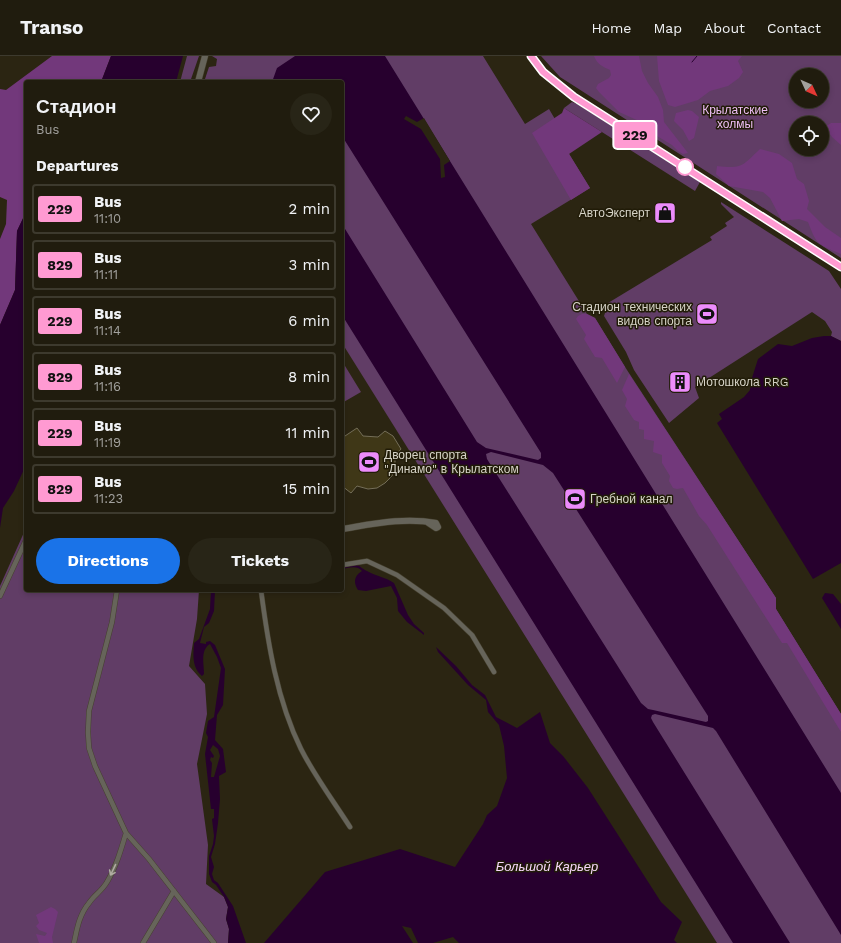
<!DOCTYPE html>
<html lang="en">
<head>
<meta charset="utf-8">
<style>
	body { margin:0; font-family:"Work Sans",sans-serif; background:#282517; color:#f1f3f6; height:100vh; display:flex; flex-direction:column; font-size:15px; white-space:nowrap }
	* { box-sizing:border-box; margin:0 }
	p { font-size:13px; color:#a2a19e }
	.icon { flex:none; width:22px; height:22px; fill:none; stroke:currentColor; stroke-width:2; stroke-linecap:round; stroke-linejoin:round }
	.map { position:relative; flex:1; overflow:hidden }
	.panel { position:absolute; left:24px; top:24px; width:320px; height:512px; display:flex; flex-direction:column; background:#201c0e; border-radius:4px; box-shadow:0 2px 6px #0003,0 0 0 1px #3d3a2e }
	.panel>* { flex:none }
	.badge { padding:0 8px; border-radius:3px; font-size:14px; line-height:26px }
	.needle { width:26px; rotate:134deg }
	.controls { position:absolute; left:789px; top:12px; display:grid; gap:8px }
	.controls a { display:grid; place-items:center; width:40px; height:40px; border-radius:50%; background:#201c0e; box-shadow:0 2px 6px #0003,0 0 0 1px #3d3a2e; font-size:20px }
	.map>.badge { position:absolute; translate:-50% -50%; box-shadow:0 0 0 2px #fff }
	h2 { padding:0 12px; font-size:15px; line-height:36px }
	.round { display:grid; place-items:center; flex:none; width:42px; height:42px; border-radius:21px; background:#282517 }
	.overview { display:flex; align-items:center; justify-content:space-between; height:68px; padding:0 12px }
	h1 { font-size:19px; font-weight:700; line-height:30px }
	.primary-button { display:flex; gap:8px; margin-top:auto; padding:8px 12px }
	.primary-button a { flex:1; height:46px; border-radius:24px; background:#1a73e8; color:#fff; font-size:16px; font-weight:700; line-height:46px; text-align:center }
	.primary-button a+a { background:#282517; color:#f1f3f6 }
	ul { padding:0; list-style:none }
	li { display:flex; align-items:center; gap:12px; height:50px; margin:0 8px 6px; padding:0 4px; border:2px solid #3d3a2e; border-radius:4px }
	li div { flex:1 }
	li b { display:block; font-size:15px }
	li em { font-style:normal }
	li .badge { min-width:44px; font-weight:700; text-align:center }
	header { display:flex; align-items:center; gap:24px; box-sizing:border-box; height:56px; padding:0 20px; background:#201c0e; border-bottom:1px solid #3d3a2e }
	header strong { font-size:19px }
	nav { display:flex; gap:22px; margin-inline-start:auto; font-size:14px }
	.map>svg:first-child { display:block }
</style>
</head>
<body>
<header>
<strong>Transo</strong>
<nav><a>Home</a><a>Map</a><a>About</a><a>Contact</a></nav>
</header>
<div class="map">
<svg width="841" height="887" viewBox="0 0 841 887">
	<rect width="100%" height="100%" fill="#2b2512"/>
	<path fill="#613d66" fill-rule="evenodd" d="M 187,0 L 199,0 L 190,26 L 180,26 Z
		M 212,0 L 483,0 L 525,68 L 549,53 L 565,80 L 560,83 L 590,132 L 531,168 L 587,258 L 595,262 L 627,314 L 776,542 L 776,553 L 841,658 L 841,887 L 717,887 L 342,287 L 342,26 L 204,26 L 209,11 L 216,10 L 217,3 Z
		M 541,0 L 841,0 L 841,202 L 571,28 L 560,21 ZM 796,19 L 822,19 L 822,45 L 796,45 ZM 796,67 L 822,67 L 822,93 L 796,93 Z
		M 572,46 L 577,48 L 700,126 L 695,135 L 564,52 Z
		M 721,146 L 829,215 L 841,233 L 841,285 L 831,280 L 832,276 L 825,265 L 812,256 L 695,331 L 699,342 L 669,367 L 634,314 L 626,296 L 604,260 L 605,257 L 611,253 L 608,247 L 712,184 L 710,181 L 727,170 L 725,167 L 734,161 L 721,148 Z
		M 342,305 L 361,336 L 342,347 Z
		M 26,472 L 26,534 L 199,534 L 197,563 L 189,610 L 205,628 L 207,658 L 197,708 L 208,789 L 206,828 L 224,841 L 228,851 L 226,863 L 229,873 L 228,887 L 0,887 L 0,530 Z"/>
	<path fill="#72387b" d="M 52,0 L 111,0 L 101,26 L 26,26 L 26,156 L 17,175 L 15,234 L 0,269 L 0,183 L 6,168 L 7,144 L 0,141 L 0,33 L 6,34 Z
		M 594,0 L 639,0 L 642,15 L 648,27 L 658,41 L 663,54 L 664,66 L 688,97 L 683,98 L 678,95 L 672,89 L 657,80 L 639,65 L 619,56 L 599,36 L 596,32 L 598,28 L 609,22 L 611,19 L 610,14 C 603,11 597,8 594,0 Z
		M 657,0 L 742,0 L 738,5 L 743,16 L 739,22 L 728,30 L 710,35 L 698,44 L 675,51 L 668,49 L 659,25 Z
		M 564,52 L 602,76 L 569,98 L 590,132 L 571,144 L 532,77 L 562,57 Z
		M 688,54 L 692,55 L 699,61 L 694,82 L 689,85 L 683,74 L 674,65 L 676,57 Z
		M 831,67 L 841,67 L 841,89 L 832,81 L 825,71 Z
		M 760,93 L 779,98 L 792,107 L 797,123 L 804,128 L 809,145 L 807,153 L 825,171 L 841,182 L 841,198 C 818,188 817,190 808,166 L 799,163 L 782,165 L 770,142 L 763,136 L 729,130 L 716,118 L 717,110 C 743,113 742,110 760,93 Z
		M 582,258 L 587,258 L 595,262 L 625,311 L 617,327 L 602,302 L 595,301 L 584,283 L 586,279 L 576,263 L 578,260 Z
		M 629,318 L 776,542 L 776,553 L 841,658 L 841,676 L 787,587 L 782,587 L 707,469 L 699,460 L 683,432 L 677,433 L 673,432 L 669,425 L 670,420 L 662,407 L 662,399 L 653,396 L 654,385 L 644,383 L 644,374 L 639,373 L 639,366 L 634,364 L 625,350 L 627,343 L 622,334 Z
		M 51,851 L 55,853 L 58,856 L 52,881 L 53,887 L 39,887 L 36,878 L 45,880 L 47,877 L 39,874 L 36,870 L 39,867 L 36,859 Z"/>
	<path fill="#27002e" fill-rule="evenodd" d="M 111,0 L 183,0 L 176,26 L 101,26 Z
		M 295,0 L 385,0 L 841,737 L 841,879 L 716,675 L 713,672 L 655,658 L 652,659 L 651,662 L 653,666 L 790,887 L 733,887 L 342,259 L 342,168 L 477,386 L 486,392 L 538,404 L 541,402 L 541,397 L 342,80 L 342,26 L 272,26 L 277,12 ZM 491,396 L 543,409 L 553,417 L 708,660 L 708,665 L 706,666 L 653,654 L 648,653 L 641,647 L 487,403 L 486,398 Z
		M 26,156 L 26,409 L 14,435 L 3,452 L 0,472 L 0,269 L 15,234 L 17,175 Z
		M 824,280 L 831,280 L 841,285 L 841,507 L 813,523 L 717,367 L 722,363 L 719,358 L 744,341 L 750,334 L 751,325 L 758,303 L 778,288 L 792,290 L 812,282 Z
		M 356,509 C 361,510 362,513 367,515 C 376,520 385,521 394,527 L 408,559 L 414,568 L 424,577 L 424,579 L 407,566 L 398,555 L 397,542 L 391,530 L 366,535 L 358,534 C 353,526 354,520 362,515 C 357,509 349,512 342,513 L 342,511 Z
		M 211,534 L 215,534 L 214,555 L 209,567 L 204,571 L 200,587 L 206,588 L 206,586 L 210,585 L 215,589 L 225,613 L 223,649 L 217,659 L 215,684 L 223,693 L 226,716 L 219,720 L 220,743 L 218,767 L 215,788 L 211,801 L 214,811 L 212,818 L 214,824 L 218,827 L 233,850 L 246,887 L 228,887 L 229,873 L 226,863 L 228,851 L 224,841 L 216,829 L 212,826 L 209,818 L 209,800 L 213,788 L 214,780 L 212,763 L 214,762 L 214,753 L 211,753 L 205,698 L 208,681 L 206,677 L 208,665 L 214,661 L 221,612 L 217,601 L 210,588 C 200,594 204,608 204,618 L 202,620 C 192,612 193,599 194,587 L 199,583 L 210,553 ZM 213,689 L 218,693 L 220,700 L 214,721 L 211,721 L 212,707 L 210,704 L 211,701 L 213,702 L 214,700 L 210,694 Z
		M 825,537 L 833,538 L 841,548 L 841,573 L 822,542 Z
		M 436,591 L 456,610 L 472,629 L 485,639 L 496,661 L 517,672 L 540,656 L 550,687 L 563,700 L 588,732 L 661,846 L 682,866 L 674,884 L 677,887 L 459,887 L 453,881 L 433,887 L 418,887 L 411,872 L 402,870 L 413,887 L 264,887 L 325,816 L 400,793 L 455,811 L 483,768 L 487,759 L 497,750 L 507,722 L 504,690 L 499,669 L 488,656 L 486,644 L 468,629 L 438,596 Z"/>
	<path fill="#2b2512" d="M 406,60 L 417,66 L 424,62 L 450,105 L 444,109 L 445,121 L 441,122 L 440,103 L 421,73 L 404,63 Z"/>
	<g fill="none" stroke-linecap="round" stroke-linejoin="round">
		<path stroke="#27002e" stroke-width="1" d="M 692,6 L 697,0"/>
	</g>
	<path fill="#3f3717" stroke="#746e58" d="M 685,318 L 689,326 L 675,334 L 671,326 Z
		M 357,372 L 363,380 L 378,381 L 385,375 L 393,380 L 401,393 L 395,400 L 395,411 L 392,420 L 385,427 L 377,432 L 368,433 L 357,430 L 351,437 L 342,430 L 343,397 L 342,382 Z"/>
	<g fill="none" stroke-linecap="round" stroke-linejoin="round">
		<g stroke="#46412f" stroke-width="5.5">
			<path id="minor" d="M 342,509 L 367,505 L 397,519 L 444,552 L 472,579 L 494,616
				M 117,534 L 112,566 L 89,655 L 88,676 L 89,692 L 95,710 L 126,777 L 149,803 L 214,887
				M 261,534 C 268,588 277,644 301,693 C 314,719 334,746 350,771
				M 0,540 L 26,484
				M 74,887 C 77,873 79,859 89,847 C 94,839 102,835 107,826 C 116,811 121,794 126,777
				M 143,887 L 174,835"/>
		</g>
		<g stroke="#46412f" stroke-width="7">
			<path id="tertiary" d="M 198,26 L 205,0
				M 342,473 C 373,468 404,461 436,467 L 438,471 L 436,472 L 427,466"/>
		</g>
		<g stroke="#46412f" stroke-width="8">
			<path id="secondary" d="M 531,0 L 543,16 L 574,41 L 841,211"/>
		</g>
		<use href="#minor" stroke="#66645a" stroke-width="4.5"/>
		<use href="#tertiary" stroke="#66645a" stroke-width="6"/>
		<use href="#secondary" stroke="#8b8778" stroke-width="7"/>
	</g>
	<defs><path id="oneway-shaft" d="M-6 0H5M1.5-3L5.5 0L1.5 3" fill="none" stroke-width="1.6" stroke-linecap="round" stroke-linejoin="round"/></defs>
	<use stroke="#afaca1" href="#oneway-shaft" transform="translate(113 814) rotate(115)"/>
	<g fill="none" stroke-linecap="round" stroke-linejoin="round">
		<g stroke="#fff" stroke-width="9">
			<path id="line" d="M 531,0 L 543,16 L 574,41 L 841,211"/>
		</g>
		<use href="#line" stroke="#ff9ad2" stroke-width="6"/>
	</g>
	<defs>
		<g id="shop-square" transform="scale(1.15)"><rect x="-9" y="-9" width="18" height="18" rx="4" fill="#ec8cfb" stroke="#211c08"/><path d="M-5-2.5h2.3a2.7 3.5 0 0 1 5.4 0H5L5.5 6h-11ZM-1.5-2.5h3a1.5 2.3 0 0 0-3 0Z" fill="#111"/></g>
		<g id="stadium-square" transform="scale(1.15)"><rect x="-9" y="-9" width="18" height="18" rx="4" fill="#ec8cfb" stroke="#211c08"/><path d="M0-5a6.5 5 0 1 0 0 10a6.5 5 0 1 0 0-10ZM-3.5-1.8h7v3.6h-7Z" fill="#111"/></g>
		<g id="building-square" transform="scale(1.15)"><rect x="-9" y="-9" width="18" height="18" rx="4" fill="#ec8cfb" stroke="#211c08"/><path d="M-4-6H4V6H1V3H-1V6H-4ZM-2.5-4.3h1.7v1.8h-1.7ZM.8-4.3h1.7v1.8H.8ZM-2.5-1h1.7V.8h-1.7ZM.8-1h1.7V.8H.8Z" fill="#111"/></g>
	</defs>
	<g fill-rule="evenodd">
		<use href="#shop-square" x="665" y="157"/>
		<use href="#stadium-square" x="707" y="258"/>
		<use href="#building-square" x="680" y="326"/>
		<use href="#stadium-square" x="369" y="406"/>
		<use href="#stadium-square" x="575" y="443"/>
	</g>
	<circle fill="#fff" stroke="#ff9ad2" stroke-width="2" cx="685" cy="111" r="8"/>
	<g text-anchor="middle" stroke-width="3" stroke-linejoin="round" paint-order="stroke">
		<g font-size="12" fill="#efbff6" stroke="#211c08">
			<text x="735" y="58">Крылатские<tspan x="735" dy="14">холмы</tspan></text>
		</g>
		<g font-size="12" fill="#d6d3c7" stroke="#211c08" text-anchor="start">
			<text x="650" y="161" text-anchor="end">АвтоЭксперт</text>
			<text x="692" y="255" text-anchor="end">Стадион технических<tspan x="692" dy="14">видов спорта</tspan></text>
			<text x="696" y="330">Мотошкола RRG</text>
			<text x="384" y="403">Дворец спорта<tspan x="384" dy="14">"Динамо" в Крылатском</tspan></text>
			<text x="590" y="447">Гребной канал</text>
		</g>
		<g font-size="13" font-style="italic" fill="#f8d7fc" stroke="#211c08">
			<text x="547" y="815">Большой Карьер</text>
		</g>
	</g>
</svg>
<div class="controls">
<a><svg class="needle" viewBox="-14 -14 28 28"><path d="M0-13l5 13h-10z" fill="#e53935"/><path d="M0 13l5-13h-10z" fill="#a2a19e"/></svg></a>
<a><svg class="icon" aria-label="locate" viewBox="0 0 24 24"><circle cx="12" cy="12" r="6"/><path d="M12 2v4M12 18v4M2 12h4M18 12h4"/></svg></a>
</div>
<b class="badge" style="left:635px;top:79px;background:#ff9ad2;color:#111">229</b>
<section class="panel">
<div class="overview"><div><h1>Стадион</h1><p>Bus</p></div><a class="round"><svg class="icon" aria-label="heart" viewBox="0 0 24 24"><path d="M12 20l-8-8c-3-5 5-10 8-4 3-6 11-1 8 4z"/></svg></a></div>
<h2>Departures</h2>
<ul>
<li><span class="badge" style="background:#ff9ad2;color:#111">229</span><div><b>Bus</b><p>11:10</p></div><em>2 min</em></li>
<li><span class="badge" style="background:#ff9ad2;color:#111">829</span><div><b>Bus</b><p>11:11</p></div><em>3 min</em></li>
<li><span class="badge" style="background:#ff9ad2;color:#111">229</span><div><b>Bus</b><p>11:14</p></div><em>6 min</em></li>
<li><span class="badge" style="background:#ff9ad2;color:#111">829</span><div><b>Bus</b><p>11:16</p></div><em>8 min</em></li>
<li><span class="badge" style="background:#ff9ad2;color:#111">229</span><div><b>Bus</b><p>11:19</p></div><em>11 min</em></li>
<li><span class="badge" style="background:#ff9ad2;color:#111">829</span><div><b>Bus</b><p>11:23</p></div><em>15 min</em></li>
</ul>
<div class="primary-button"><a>Directions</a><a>Tickets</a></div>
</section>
</div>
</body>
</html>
